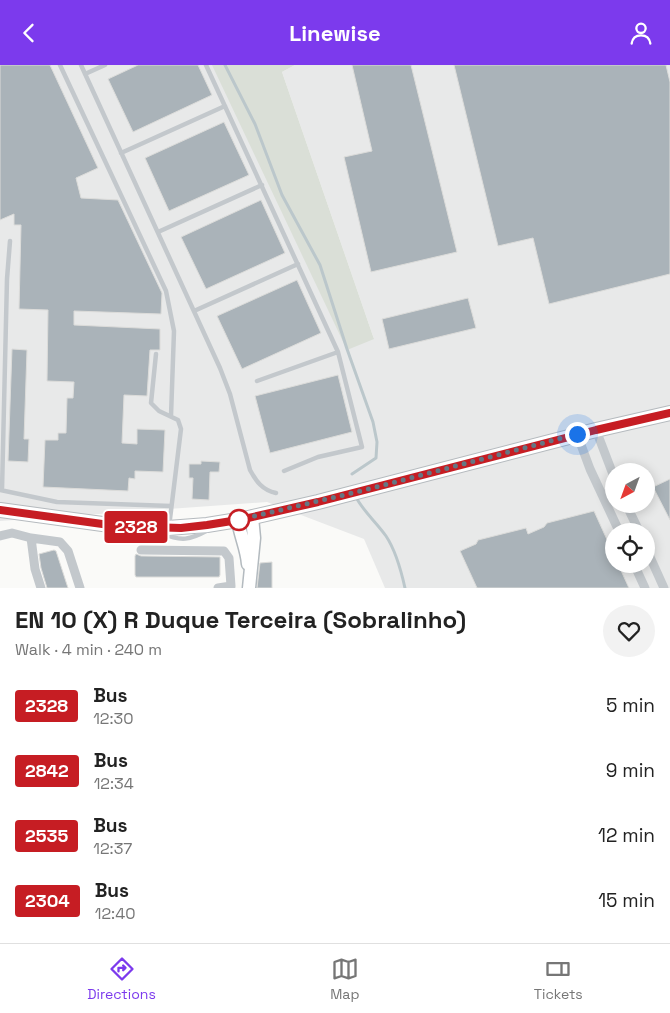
<!DOCTYPE html>
<html lang="en">
<head>
<meta charset="utf-8">
<style>
	body { margin:0; font-family:"Space Grotesk",sans-serif; background:#f2f2f2; color:#222; height:100vh; display:flex; flex-direction:column; font-size:19px; white-space:nowrap }
	* { box-sizing:border-box; margin:0 }
	p { font-size:16px; color:#767676 }
	.icon { flex:none; width:28px; height:28px; fill:none; stroke:currentColor; stroke-width:2; stroke-linecap:round; stroke-linejoin:round }
	.map { position:relative; height:523px; overflow:hidden }
	.details { display:flex; flex-direction:column; background:#fff; flex:1 }
	.details>* { flex:none }
	.badge { padding:0 10px; border-radius:4px; font-size:18px; line-height:32px }
	.needle { width:32px; rotate:221deg }
	.tools { position:absolute; left:605px; top:398px; display:grid; gap:10px }
	.tools a { display:grid; place-items:center; width:50px; height:50px; border-radius:50%; background:#fff; box-shadow:0 2px 12px #0003; font-size:25px }
	.you { position:absolute; width:25px; height:25px; margin:-12px; border:4px solid #fff; border-radius:50%; background:#1a73e8; box-shadow:0 0 0 8px #1a73e833 }
	.map>.badge { position:absolute; translate:-50% -50%; box-shadow:0 0 0 2px #fff }
	.round { display:grid; place-items:center; flex:none; width:52px; height:52px; border-radius:26px; background:#f2f2f2 }
	.overview { display:flex; align-items:center; justify-content:space-between; height:85px; padding:0 15px }
	h1 { font-size:24px; font-weight:700; line-height:38px }
	ul { padding:0; list-style:none }
	li { display:flex; align-items:center; gap:15px; height:65px; padding:0 15px }
	li div { flex:1 }
	li b { display:block; font-size:19px }
	li em { font-style:normal }
	li .badge { min-width:55px; font-weight:700; text-align:center }
	header { display:flex; justify-content:space-between; align-items:center; height:65px; padding:0 15px; background:#7c3aed; color:#fff; font-size:22px; font-weight:700 }
	.tabs { display:flex; justify-content:space-around; align-items:center; height:70px; border-top:1px solid #e0e0e0; background:#fff; font-size:14px; color:#767676 }
	.tabs a { display:grid; justify-items:center; gap:2px }
	.tabs .current { color:#7c3aed }
	.map>svg:first-child { display:block }
</style>
</head>
<body>
<header><svg class="icon" aria-label="back" viewBox="0 0 24 24"><path d="M15 5l-7 7 7 7"/></svg>Linewise<svg class="icon" aria-label="person" viewBox="0 0 24 24"><circle cx="12" cy="8" r="4"/><path d="M4 21q1-7 8-7t8 7"/></svg></header>
<div class="map">
<svg width="670" height="523" viewBox="0 0 670 523">
	<rect width="100%" height="100%" fill="#fafaf8"/>
	<path fill="#e8e9e9" fill-rule="evenodd" d="M 0,0 L 222,0 L 374,274 L 282,7 L 295,0 L 670,0 L 670,523 L 385,523 L 364,474 L 267,437 L 0,456 ZM 614,406 L 646,406 L 646,439 L 614,439 ZM 614,466 L 646,466 L 646,499 L 614,499 Z"/>
	<path fill="#dadfd7" d="M 212,0 L 295,0 L 282,7 L 374,274 L 347,285 Z"/>
	<g fill="none" stroke-linecap="round" stroke-linejoin="round">
		<path stroke="#bbc7cb" stroke-width="3" d="M 225,0 L 255,59 L 282,130 L 320,200 L 347,284 L 373,357 L 377,377 L 376,393 L 352,409
			M 357,434 C 365,448 377,458 386,471 C 396,486 401,505 405,523"/>
	</g>
	<path fill="#aab3b9" stroke="#dcdcda" d="M 0,0 L 50,0 L 98,103 L 76,113 L 81,133 L 118,135 L 162,228 L 161,249 L 74,246 L 74,260 L 160,264 L 160,285 L 150,285 L 147,331 L 124,330 L 122,378 L 137,379 L 137,364 L 165,365 L 163,407 L 135,406 L 135,414 L 129,413 L 128,426 L 43,422 L 45,375 L 58,375 L 58,368 L 66,368 L 67,333 L 73,333 L 74,317 L 47,316 L 48,245 L 19,244 L 21,160 L 14,160 L 14,149 L 0,155 Z
		M 138,0 L 198,0 L 212,30 L 133,67 L 108,14 Z
		M 352,0 L 411,0 L 457,187 L 371,207 L 344,92 L 372,86 Z
		M 454,0 L 666,0 L 670,17 L 670,209 L 549,239 L 533,173 L 498,181 Z
		M 224,57 L 249,110 L 169,146 L 145,93 Z
		M 261,135 L 285,188 L 206,224 L 181,172 Z
		M 297,215 L 321,268 L 242,304 L 217,251 Z
		M 468,233 L 476,263 L 389,284 L 382,254 Z
		M 12,284 L 27,285 L 24,374 L 29,374 L 28,397 L 8,396 Z
		M 338,310 L 352,367 L 270,388 L 255,331 Z
		M 201,396 L 220,397 L 219,407 L 210,407 L 209,435 L 192,434 L 193,413 L 189,413 L 189,399 L 201,399 Z
		M 670,414 L 670,455 L 653,422 Z
		M 594,446 L 614,490 L 614,499 L 618,499 L 629,523 L 477,523 L 460,486 L 476,479 L 478,475 L 526,463 L 528,469 L 544,462 L 547,458 Z
		M 54,485 L 56,486 L 68,523 L 47,523 L 41,503 L 39,489 Z
		M 136,489 L 141,491 L 220,492 L 220,510 L 219,512 L 136,512 L 135,510 L 135,491 Z
		M 272,497 L 272,523 L 257,523 L 260,498 Z"/>
	<g fill="none" stroke-linecap="round" stroke-linejoin="round">
		<g stroke="#b3babf" stroke-width="15">
			<path id="secondary" d="M 238,455 C 240,470 247,484 248,499
				M 249,523 L 254,473 L 252,452"/>
		</g>
		<g stroke="#b5babe" stroke-width="16">
			<path id="primary" d="M 0,445 L 117,461 L 168,463 L 207,460 L 244,454 L 318,437 L 596,365 L 670,348"/>
		</g>
		<path stroke="#c3c8cc" stroke-width="4.5" d="M 60,0 L 166,226 L 174,266 L 171,351
			M 81,0 L 220,303 L 230,329 L 250,405 C 256,416 262,425 276,428
			M 206,0 L 338,287 L 362,382 L 318,392 L 284,406
			M 85,9 L 105,0
			M 121,88 L 225,41
			M 158,167 L 262,120
			M 194,246 L 298,199
			M 156,289 L 151,338 L 159,346 L 178,355 L 181,364 L 169,462
			M 257,316 L 338,287
			M 0,425 L 57,437 L 171,441
			M 2,425 L 7,214 L 10,176
			M 162,468 C 181,477 190,475 208,465"/>
		<path stroke="#c3c8cc" stroke-width="9" d="M 596,365 L 614,412
			M 577,369 L 590,404 L 619,466
			M 626,439 L 639,466
			M 0,471 L 12,468 L 31,473 L 60,477 L 68,486 L 80,523
			M 31,473 L 35,504 L 41,523
			M 646,483 L 664,523
			M 141,485 L 224,486 L 229,493 L 231,521 L 218,523
			M 634,499 L 645,523"/>
		<use href="#secondary" stroke="#fff" stroke-width="12"/>
		<use href="#primary" stroke="#fff" stroke-width="14"/>
	</g>
	<g fill="none" stroke-linecap="round" stroke-linejoin="round">
		<g stroke="#fff" stroke-width="11">
			<path id="line" d="M 0,445 L 117,461 L 181,463 L 207,460 L 244,454 L 318,437 L 596,365 L 670,348"/>
		</g>
		<use href="#line" stroke="#c61d23" stroke-width="8"/>
		<path stroke="#657683" stroke-width="5" stroke-dasharray="0 9" d="M 239,455 L 238,455 L 365,425 L 577,369"/>
	</g>
	<circle fill="#fff" stroke="#c61d23" stroke-width="2.5" cx="239" cy="455" r="10"/>
</svg>
<div class="tools">
<a><svg class="needle" viewBox="-14 -14 28 28"><path d="M0-13l5 13h-10z" fill="#e53935"/><path d="M0 13l5-13h-10z" fill="#767676"/></svg></a>
<a><svg class="icon" aria-label="locate" viewBox="0 0 24 24"><circle cx="12" cy="12" r="6"/><path d="M12 2v4M12 18v4M2 12h4M18 12h4"/></svg></a>
</div>
<div class="you" style="left:577px;top:369px"></div>
<b class="badge" style="left:136px;top:462px;background:#c61d23;color:#fff">2328</b>
</div>
<section class="details">
<div class="overview"><div><h1>EN 10 (X) R Duque Terceira (Sobralinho)</h1><p>Walk · 4 min · 240 m</p></div><a class="round"><svg class="icon" aria-label="heart" viewBox="0 0 24 24"><path d="M12 20l-8-8c-3-5 5-10 8-4 3-6 11-1 8 4z"/></svg></a></div>
<ul>
<li><span class="badge" style="background:#c61d23;color:#fff">2328</span><div><b>Bus</b><p>12:30</p></div><em>5 min</em></li>
<li><span class="badge" style="background:#c61d23;color:#fff">2842</span><div><b>Bus</b><p>12:34</p></div><em>9 min</em></li>
<li><span class="badge" style="background:#c61d23;color:#fff">2535</span><div><b>Bus</b><p>12:37</p></div><em>12 min</em></li>
<li><span class="badge" style="background:#c61d23;color:#fff">2304</span><div><b>Bus</b><p>12:40</p></div><em>15 min</em></li>
</ul>
</section>
<nav class="tabs">
<a class="current"><svg class="icon" aria-label="directions" viewBox="0 0 24 24"><path d="M12 3l9 9-9 9-9-9zM9 14v-3h6M13 9l2 2-2 2"/></svg>Directions</a>
<a><svg class="icon" aria-label="map" viewBox="0 0 24 24"><path d="M3 6l6-2 6 2 6-2v14l-6 2-6-2-6 2zM9 4v14M15 6v14"/></svg>Map</a>
<a><svg class="icon" aria-label="tickets" viewBox="0 0 24 24"><path d="M3 7h18v10H3zM15 7v10"/></svg>Tickets</a>
</nav>
</body>
</html>
